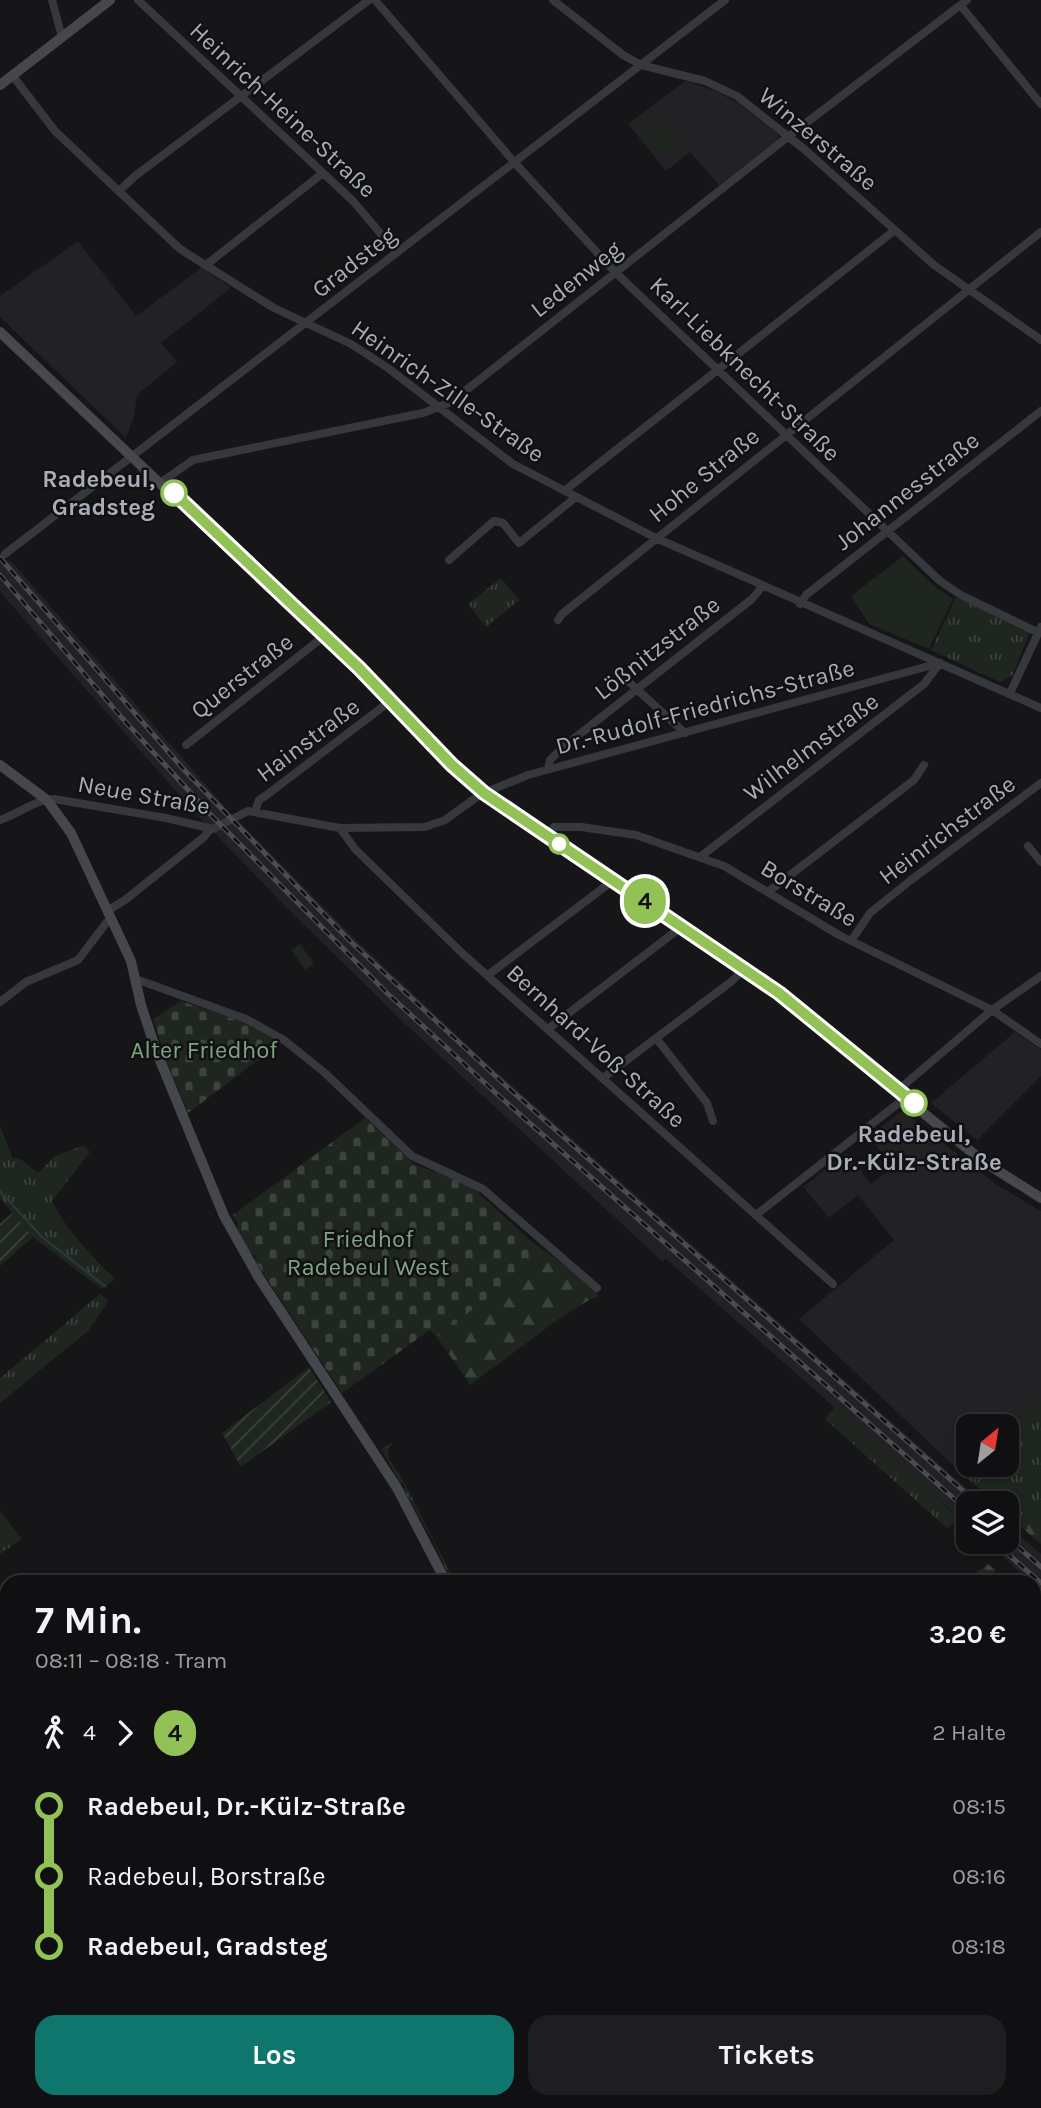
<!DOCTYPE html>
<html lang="de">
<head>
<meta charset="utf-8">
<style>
	body { margin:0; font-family:Karla,sans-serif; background:#1e1e20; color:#f1f3f6; height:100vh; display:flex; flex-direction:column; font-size:26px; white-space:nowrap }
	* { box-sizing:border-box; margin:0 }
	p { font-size:23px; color:#9c9d9f }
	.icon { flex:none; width:38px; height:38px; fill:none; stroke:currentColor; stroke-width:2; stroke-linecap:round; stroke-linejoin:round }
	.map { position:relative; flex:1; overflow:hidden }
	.side { position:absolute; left:0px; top:1575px; width:1041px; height:534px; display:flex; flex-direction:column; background:#101012; border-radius:21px 21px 0 0; box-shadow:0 4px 10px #0003,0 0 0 2px #303032 }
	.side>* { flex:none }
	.badge { padding:0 14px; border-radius:23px; font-size:24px; line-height:46px }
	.needle { width:46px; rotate:30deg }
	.fabs { position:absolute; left:956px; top:1414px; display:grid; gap:14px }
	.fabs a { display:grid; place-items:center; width:63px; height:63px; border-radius:14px; background:#101012; box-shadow:0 4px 10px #0003,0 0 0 2px #303032; font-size:35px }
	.map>.badge { position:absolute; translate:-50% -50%; box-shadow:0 0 0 4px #fff }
	.legs { display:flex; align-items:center; gap:10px; height:77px; padding:0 35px; font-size:23px }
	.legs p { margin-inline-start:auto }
	.head { display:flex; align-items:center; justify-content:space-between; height:119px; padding:0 35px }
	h1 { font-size:38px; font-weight:700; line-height:52px }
	.cta { display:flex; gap:14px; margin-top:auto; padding:14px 35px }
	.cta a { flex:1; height:80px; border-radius:21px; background:#0f766e; color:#fff; font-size:28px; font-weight:700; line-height:80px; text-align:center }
	.cta a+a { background:#1e1e20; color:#f1f3f6 }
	ul { padding:0 35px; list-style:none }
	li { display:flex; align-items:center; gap:24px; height:70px; font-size:26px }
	li i { display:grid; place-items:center; width:10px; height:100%; margin:0 9px; background:currentColor }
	li i::after { content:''; width:18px; height:18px; margin:-9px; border:5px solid; border-radius:50%; background:#101012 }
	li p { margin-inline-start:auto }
	li:first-child i { background:linear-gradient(#0000 50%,currentColor 0) }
	li:last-child i { background:linear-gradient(currentColor 50%,#0000 0) }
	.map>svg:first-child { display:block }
</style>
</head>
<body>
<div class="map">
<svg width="1041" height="2108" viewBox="0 0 1041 2108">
	<defs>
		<pattern id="grass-tufts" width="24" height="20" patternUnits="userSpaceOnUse" patternTransform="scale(1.75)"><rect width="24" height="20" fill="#1e261f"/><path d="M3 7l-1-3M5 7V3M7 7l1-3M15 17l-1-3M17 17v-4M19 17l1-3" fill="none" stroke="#3c433d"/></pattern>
		<pattern id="forest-firs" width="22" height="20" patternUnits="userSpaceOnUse" patternTransform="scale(1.75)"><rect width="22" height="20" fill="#1e261f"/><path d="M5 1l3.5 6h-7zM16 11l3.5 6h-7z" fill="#3c433d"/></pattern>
		<pattern id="cemetery-stones" width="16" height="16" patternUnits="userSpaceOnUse" patternTransform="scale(1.75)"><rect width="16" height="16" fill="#1e261f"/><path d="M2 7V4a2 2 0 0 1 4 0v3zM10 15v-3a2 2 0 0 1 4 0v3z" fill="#3c433d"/></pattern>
		<pattern id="garden-furrows" width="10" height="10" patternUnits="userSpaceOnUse" patternTransform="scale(1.75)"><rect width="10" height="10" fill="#1e261f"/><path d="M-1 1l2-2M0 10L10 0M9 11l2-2" fill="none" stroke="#3c433d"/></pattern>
		<pattern id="water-ripples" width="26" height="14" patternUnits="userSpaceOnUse" patternTransform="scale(1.75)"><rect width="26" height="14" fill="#2c353c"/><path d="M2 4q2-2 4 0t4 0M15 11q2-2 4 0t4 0" fill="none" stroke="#485056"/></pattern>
	</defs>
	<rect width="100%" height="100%" fill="#161618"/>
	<path fill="#222225" d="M 685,81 L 716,91 L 738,103 L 778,134 L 779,139 L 719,185 L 690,152 L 666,171 L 628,124 Z
		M 78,241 L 136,316 L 202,267 L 231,288 L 161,343 L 177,362 L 137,395 L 134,416 L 126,438 L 0,317 L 0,296 Z
		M 0,553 L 6,560 L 11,561 L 225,807 L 355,939 L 479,1056 L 983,1503 L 968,1503 L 968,1525 L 666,1259 L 662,1261 L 403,1022 L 283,904 L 199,817 L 0,592 Z
		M 1015,1032 L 1041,1050 L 1041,1076 L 977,1140 L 931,1103 Z
		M 902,1111 L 997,1185 L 1041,1211 L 1041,1403 L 1016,1420 L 1018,1425 L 1006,1433 L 1006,1426 L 968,1426 L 968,1461 L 957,1469 L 799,1319 L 894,1240 L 858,1195 L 829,1218 L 803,1187 L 846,1153 L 871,1184 L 893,1168 L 869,1136 Z
		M 1006,1524 L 1041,1554 L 1041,1591 L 1034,1582 L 1031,1582 L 986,1542 L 1006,1542 Z"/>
	<path fill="url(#grass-tufts)" d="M 501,578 L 519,600 L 486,627 L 468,604 Z
		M 956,597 L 1030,631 L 1012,676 L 1000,682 L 931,650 Z
		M 0,1126 L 13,1159 L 19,1158 L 38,1173 L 55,1156 L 84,1145 L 90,1152 L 52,1201 C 68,1233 91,1255 115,1279 L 102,1289 L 33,1237 L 0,1198 Z
		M 100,1294 L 108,1301 L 88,1331 L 0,1403 L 0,1378 Z
		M 1041,1403 L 1041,1506 L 1029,1509 L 1015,1522 L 1006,1514 L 1006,1503 L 995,1503 L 957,1469 L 968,1461 L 968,1465 L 1006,1465 L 1006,1433 L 1018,1425 L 1015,1421 Z
		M 835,1407 L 958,1517 L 948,1529 L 825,1419 Z
		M 392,1443 L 388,1449 L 389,1459 L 402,1478 L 455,1582 L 452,1582 L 432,1539 L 404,1490 L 406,1488 L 403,1483 L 400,1483 L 381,1449 Z
		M 0,1511 L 22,1539 L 0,1554 Z
		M 0,1861 L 7,1866 L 7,1903 L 0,1898 Z
		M 226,2102 L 314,2102 L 324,2108 L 231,2108 Z
		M 336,2102 L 386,2102 L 401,2108 L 346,2108 Z
		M 454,2102 L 502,2102 L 487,2108 L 439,2108 Z
		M 530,2102 L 616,2102 L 619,2108 L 516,2108 Z"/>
	<path fill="url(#forest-firs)" d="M 547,1252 L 597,1291 L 598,1297 L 591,1299 L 560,1318 L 470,1385 L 437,1337 Z
		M 1041,1506 L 1041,1544 L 1015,1522 L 1029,1509 Z
		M 988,1564 L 996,1571 L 982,1582 L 962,1582 Z
		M 1034,1608 L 1041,1614 L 1041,1681 L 1034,1674 Z"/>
	<path fill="url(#cemetery-stones)" d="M 181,1001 L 242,1022 L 281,1043 L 188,1113 L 167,1063 L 153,1019 Z
		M 365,1118 L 414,1164 L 472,1187 L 533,1243 L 547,1252 L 437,1337 L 430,1330 L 342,1393 L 255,1261 L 256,1256 C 246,1251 235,1234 238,1223 L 233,1215 Z"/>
	<path fill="url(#garden-furrows)" d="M 12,1213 L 33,1237 L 0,1266 L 0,1224 Z
		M 309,1367 L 331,1402 L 241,1467 L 222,1433 Z
		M 1041,2064 L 1041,2108 L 975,2108 L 984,2102 L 1034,2102 L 1034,2068 Z"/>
	<path fill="#1e261f" d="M 638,119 L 649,132 L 659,124 L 677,148 L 665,158 L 636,121 Z
		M 903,556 L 934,586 L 953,599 L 929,649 L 869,624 L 851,596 Z
		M 300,944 L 314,963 L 305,970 L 291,950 Z"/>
	<path fill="url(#water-ripples)" d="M 0,1916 L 7,1923 L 7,2102 L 171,2102 L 174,2108 L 0,2108 Z"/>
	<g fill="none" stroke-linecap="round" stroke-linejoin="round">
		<path stroke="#2c353c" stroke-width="2.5" d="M 0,1191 L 42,1237 L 105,1286"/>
		<path stroke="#7f9bb3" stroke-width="2" stroke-dasharray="9 7" stroke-linecap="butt" d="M 0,2011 L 7,2018
			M 82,2102 L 88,2108"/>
		<path stroke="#37383d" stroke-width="8" d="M 52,0 L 62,37
			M 138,0 L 353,201 L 397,253
			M 375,0 L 515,163 L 615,272 L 940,581 L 961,595 L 1037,632
			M 553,0 L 623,55 L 641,65 L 705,81 L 737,96 L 804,149 L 934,265 L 1041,340
			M 961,6 L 1041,104
			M 12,75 L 55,131 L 180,249 L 274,308 L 351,344 L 388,368 L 513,464 L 656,538 L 1041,708
			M 120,190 L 135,176 L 369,0
			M 206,265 L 323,173
			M 160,483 L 193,460 L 423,413 L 451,402 L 789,136 L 967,0
			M 564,491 L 895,230
			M 5,554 L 725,0
			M 449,560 L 494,521 L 503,523 L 519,543 L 576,497
			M 800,604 L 806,595 L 1041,411
			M 558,620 L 562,614 L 1041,232
			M 619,673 L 685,733
			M 1010,693 L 1041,627
			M 186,745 L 323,637
			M 548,769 L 550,760 L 562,748 L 752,599 L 762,587
			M 255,812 L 259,800 L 264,797 L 389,702
			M 0,820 C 18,814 35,800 54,799 L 166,818 L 213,829 L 248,811 L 340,828 L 425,827 L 445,820 L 481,794 L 528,775 L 940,663
			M 340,828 L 355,849 L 462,953 L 833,1284
			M 543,837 L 554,827 L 581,827 L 636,835 L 724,866 L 839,935 L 992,1010 L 1041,1044
			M 1028,846 L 1041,862
			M 700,857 L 924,684 L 940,663
			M 768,892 L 914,780 L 924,765
			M 107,911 L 125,900 L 204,837 L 210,829
			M 851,941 L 870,913 L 911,880 L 1041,783
			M 488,975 L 611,882
			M 136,979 L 246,1019 L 284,1040 L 325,1073 L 412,1156 L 483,1189 L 597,1288
			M 0,1002 L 26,982 L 78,960 L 110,918
			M 548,1029 L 680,928
			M 656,1038 L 707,1103 L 713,1121
			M 603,1078 L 732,981 L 743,970
			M 897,1091 L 992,1010 L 1041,976
			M 756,1215 L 905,1098"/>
		<path stroke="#45474d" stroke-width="10" d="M 0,85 L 110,0
			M 0,332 L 358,671 L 441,757 L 481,794 L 777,995 L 984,1162 L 1041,1198
			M 0,765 L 47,800 L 71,833 L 131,961 L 141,1005 L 157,1053 L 224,1216 L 259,1278 L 397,1488 L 446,1582
			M 626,2102 L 628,2108"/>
		<path stroke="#4a4c52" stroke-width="2" d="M 0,334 L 354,670 L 470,788 L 777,997 L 982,1163 L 1041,1200"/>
		<g stroke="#4a4c52" stroke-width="5">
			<path id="rail" d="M 0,558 L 185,771 L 350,941 L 504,1084 L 977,1503
				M 0,575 L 122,718 L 211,815 L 387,993 L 498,1095 L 968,1511
				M 1006,1536 L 1041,1567
				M 994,1542 L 1041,1583"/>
		</g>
		<use href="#rail" stroke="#111113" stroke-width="2.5" stroke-dasharray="8" stroke-linecap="butt"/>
	</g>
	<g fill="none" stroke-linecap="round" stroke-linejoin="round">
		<g stroke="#fff" stroke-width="16">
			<path id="line-1" d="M 174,493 L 359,668 L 452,765 L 484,793 L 779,993 L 914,1103"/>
		</g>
		<use href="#line-1" stroke="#92c255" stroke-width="10"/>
	</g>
	<g fill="#fff" stroke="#92c255" stroke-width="3.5">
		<circle cx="174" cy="493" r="12"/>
		<circle cx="559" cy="844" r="9"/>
		<circle cx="914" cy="1103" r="12"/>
	</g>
	<g text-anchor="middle" stroke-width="5" stroke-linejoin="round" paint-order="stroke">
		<g font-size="24" fill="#a8adb8" stroke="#111113">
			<text transform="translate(283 110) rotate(43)" y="8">Heinrich-Heine-Straße</text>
			<text transform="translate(818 139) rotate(40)" y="8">Winzerstraße</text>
			<text transform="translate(354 262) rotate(-38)" y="8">Gradsteg</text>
			<text transform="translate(576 279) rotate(-38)" y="8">Ledenweg</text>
			<text transform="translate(745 369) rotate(44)" y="8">Karl-Liebknecht-Straße</text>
			<text transform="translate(448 391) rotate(35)" y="8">Heinrich-Zille-Straße</text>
			<text transform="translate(704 475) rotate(-39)" y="8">Hohe Straße</text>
			<text transform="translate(907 491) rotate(-38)" y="8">Johannesstraße</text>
			<text transform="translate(657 648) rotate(-38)" y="8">Lößnitzstraße</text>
			<text transform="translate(242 676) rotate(-38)" y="8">Querstraße</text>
			<text transform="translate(705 707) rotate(-15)" y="8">Dr.-Rudolf-Friedrichs-Straße</text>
			<text transform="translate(308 740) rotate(-37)" y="8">Hainstraße</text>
			<text transform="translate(811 747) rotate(-37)" y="8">Wilhelmstraße</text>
			<text transform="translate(144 795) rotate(10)" y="8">Neue Straße</text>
			<text transform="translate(947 830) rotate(-37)" y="8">Heinrichstraße</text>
			<text transform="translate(809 893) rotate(31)" y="8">Borstraße</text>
			<text transform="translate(596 1046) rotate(42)" y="8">Bernhard-Voß-Straße</text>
		</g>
		<g font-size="24" font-weight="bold" fill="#a8adb8" stroke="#111113" text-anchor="end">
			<text x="155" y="487">Radebeul,<tspan x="155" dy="28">Gradsteg</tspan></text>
			<text x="914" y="1142" text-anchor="middle">Radebeul,<tspan x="914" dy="28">Dr.-Külz-Straße</tspan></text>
		</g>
		<g font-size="24" fill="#7fa381" stroke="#111113">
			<text x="204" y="1058">Alter Friedhof</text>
			<text x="368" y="1247">Friedhof<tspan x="368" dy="28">Radebeul West</tspan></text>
		</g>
	</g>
</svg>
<div class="fabs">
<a><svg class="needle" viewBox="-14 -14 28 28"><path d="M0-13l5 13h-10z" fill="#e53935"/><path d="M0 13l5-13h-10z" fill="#9c9d9f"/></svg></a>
<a><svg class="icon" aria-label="layers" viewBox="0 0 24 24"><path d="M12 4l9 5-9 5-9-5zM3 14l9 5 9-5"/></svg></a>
</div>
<b class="badge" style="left:645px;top:901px;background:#92c255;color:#111">4</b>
<section class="side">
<div class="head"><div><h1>7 Min.</h1><p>08:11 – 08:18 · Tram</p></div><b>3.20 €</b></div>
<div class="legs"><svg class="icon" aria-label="walk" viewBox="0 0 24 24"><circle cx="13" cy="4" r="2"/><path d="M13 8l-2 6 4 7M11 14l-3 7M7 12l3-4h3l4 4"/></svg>4<svg class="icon" aria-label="forward" viewBox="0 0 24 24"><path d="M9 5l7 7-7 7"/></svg><b class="badge" style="background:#92c255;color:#111">4</b><p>2 Halte</p></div>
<ul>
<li><i style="color:#92c255"></i><b>Radebeul, Dr.-Külz-Straße</b><p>08:15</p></li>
<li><i style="color:#92c255"></i><span>Radebeul, Borstraße</span><p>08:16</p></li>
<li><i style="color:#92c255"></i><b>Radebeul, Gradsteg</b><p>08:18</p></li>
</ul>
<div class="cta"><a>Los</a><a>Tickets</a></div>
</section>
</div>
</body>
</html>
